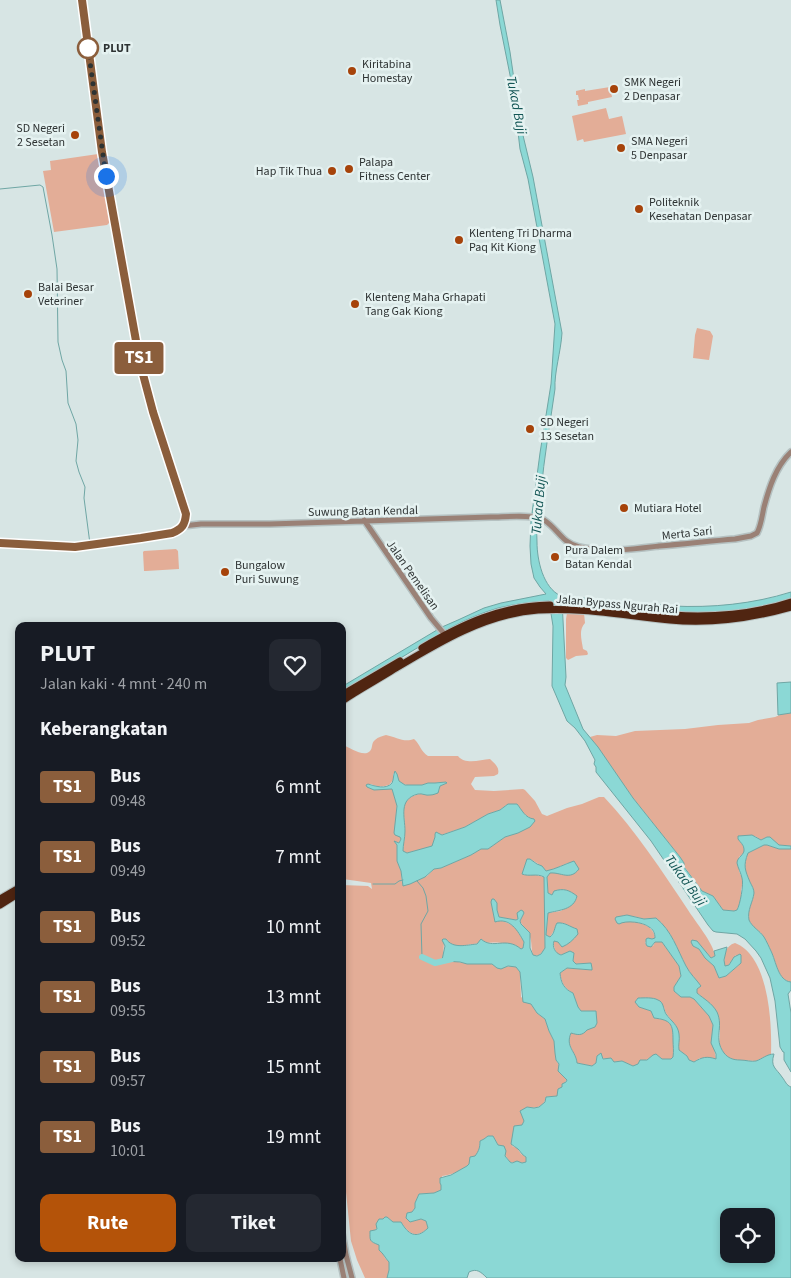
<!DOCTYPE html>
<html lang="id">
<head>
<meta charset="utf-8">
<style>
	body { margin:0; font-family:"Source Sans 3",sans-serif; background:#242831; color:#f1f3f6; height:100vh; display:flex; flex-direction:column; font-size:19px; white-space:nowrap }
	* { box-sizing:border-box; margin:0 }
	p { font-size:16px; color:#9ea1a6 }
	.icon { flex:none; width:28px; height:28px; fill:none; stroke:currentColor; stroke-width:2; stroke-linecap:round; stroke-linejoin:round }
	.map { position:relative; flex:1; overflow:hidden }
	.panel { position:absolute; left:15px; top:622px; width:331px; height:640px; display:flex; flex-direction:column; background:#171b24; border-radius:10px; box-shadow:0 2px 8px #0003 }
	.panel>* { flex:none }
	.badge { padding:0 10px; border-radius:4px; font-size:18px; line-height:32px }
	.tools { position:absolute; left:720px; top:1208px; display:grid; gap:10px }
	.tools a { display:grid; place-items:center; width:55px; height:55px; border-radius:10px; background:#171b24; box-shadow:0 2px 8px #0003; font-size:25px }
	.you { position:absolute; width:25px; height:25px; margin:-12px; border:4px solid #fff; border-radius:50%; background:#1a73e8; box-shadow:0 0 0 8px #1a73e833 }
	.map>.badge { position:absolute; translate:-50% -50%; box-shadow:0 0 0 2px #fff }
	h2 { padding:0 25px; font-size:19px; line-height:45px }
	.round { display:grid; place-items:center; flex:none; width:52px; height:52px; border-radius:10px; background:#242831 }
	.overview { display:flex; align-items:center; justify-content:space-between; height:85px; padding:0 25px }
	h1 { font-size:24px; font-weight:700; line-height:38px }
	.button { display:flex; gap:10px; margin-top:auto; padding:10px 25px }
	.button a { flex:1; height:58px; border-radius:10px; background:#b45309; color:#fff; font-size:20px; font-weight:700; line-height:58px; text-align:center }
	.button a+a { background:#242831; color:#f1f3f6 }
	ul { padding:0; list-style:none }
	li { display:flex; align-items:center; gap:15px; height:70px; padding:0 25px }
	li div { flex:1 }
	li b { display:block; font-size:19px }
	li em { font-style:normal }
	li .badge { min-width:55px; font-weight:700; text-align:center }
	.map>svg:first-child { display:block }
</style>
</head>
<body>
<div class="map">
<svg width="791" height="1278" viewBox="0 0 791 1278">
	<rect width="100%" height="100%" fill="#d7e5e4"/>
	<path fill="#e3ad97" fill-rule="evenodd" d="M 610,87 L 612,97 L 588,102 L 588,104 L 578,106 L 577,100 L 579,100 L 578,95 L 576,95 L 576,91 L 585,89 L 585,91 Z
		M 606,108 L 609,119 L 622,116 L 626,134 L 584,142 L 583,139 L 577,141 L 572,116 Z
		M 98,154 L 110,222 L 107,225 L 54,232 L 43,171 L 51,170 L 50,161 Z
		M 697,328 L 710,331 L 713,336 L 709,360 L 693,358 L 695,335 Z
		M 176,549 L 178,551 L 179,569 L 146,571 L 144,571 L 143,552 L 144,551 Z
		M 567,613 L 584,613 L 585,623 C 578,630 582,641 583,649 L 587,651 L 588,654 L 587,655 L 576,656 L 568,660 L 566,658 L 566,619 Z
		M 791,713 L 791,846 L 779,845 L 767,837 L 761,840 L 755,836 L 738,839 C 741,843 745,846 744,853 L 739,857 L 739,871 L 743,880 L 741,891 L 741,901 L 737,910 L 734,911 L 723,910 L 713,896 L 702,891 L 684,866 L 684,863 L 680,857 L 633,798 L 590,737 L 597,735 L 616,736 L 635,731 L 685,729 L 718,725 L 749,723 L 758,720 L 775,717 L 782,714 Z
		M 386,735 C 396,737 404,743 414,739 C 420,744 421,752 428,756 L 458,756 C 465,765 480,760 490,759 C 494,763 500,767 498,774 L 494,776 L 475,777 L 471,784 L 475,790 L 494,791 L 523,789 L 525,790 L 535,801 L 542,814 L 547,816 L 567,808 L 582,804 L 599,797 L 604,797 C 636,831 662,871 688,910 C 695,921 714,944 715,956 L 711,958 L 696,941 L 693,946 L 699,949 L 705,958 L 714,966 L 719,978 L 726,976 L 739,965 L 736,955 L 727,967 L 725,966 L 724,964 C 725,954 725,946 735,943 C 769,956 772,1023 771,1054 L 756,1061 L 733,1060 L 725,1055 L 719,1045 L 720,1031 L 701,996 L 697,993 L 697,989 L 700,986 C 696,979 690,974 686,966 C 677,949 672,931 656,918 L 644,919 L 637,917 L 623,915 L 623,921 C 635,921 654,924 655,938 L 645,942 L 647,946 L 653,946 L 655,942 L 662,942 L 679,966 L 681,976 L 674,987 L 674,991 L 681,997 L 690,997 L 694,999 L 709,1016 L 713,1025 L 712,1038 L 716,1059 L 700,1058 L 694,1062 L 689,1060 L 687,1056 L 679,1050 C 677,1043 680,1036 677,1029 C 674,1020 665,1016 664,1007 C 655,1003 645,996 636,1000 L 640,1007 L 651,1011 L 654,1018 C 658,1019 663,1019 667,1021 C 676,1026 674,1048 673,1057 L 671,1059 L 662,1059 L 656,1054 L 636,1066 L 633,1066 L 622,1061 L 614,1062 L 597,1056 L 596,1063 L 592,1066 L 577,1063 C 576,1051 565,1047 571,1033 L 587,1030 L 597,1023 L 595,1011 L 581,1011 L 578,1007 L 573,993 C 564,988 562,983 560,973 L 567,968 L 592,970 L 590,963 L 576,964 L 573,961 L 574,953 L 567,952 C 563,955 562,955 557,954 C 555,951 553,944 554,941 L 558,942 L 561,945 L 577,929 L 570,927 L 564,923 L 556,925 L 555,929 L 550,937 L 546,935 L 548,913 L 561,911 L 564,908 L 569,907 L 566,890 L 556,890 L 552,895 L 548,893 L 547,877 L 550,873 L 559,873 L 563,875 L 567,863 C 564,865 550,871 546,871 C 542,866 536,862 530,859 L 527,859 L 524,875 L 536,875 L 544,877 L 545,948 C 542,953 539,957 533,955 C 531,949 532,942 530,937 C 528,930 523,927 520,921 L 524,913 L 516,920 L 499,917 L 497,910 L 497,905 L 492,904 L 493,908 L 494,917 C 504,923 508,921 518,930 L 518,932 L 524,942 L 523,948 L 521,949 C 510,942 495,942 483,943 C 471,943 460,949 448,943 L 447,941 L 444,943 L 443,956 L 445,961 C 452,961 458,962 465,963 C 476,965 489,959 497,968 L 512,966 L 516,967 L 520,972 L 521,997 L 531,1004 L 537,1013 L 545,1019 L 549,1031 L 554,1041 L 556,1060 L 567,1079 L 557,1096 L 546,1097 C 544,1107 536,1109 527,1107 L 524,1121 L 512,1146 L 517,1148 L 521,1154 L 526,1157 L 526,1162 L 522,1163 L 510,1162 L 498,1145 L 493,1136 L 488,1136 L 484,1139 L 480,1141 C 480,1161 460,1174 442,1176 L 441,1190 L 434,1193 L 419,1194 L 415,1203 L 415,1208 L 412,1212 L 410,1222 L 421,1219 L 426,1221 L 428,1228 C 416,1239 409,1234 401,1222 L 393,1222 L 387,1217 L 375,1230 L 372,1242 L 379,1245 L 385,1258 L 389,1262 L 389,1270 L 387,1278 L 365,1278 L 357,1260 L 351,1241 L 346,1192 L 344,1129 L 342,1122 L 342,885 L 368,886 L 372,889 L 371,883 L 343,879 L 343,745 C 349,747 364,758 370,751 C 373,748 371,743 375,740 C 378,737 383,736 386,735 ZM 393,773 L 400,783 L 407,785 L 422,785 L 428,783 L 435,783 L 445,782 L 447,783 L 440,786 L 439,791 C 436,792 432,795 428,795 C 424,795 421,793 416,795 C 397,801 406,817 405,832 C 405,839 403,845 403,852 L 407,853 L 433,846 L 435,837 L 465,827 L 488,814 L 500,810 L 506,805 L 517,804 L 524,814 L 532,819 L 518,833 L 505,837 L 488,849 L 481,849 L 471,855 L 441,868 L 434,869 L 427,876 L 410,884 L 402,883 L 401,871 L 397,861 L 397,845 L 395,842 L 398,843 L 401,839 L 396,815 L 397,805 L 392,789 L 367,787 L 371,784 C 377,787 383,787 389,785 L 393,780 Z
		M 764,845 L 767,845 L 779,849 L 791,849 L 791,982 C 778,981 776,961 771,951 C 769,947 767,942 764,937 C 760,931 752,927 749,920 C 747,910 753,902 754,893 C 754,889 752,886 750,882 C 745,870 743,866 748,853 Z"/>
	<path fill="#8bd8d5" stroke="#6fa6a4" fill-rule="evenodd" d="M 496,0 L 500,0 L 510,52 L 521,127 L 533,177 L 562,333 C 561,351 554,373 555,389 C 550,424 544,458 541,492 C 539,509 536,525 537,542 C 537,560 543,588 561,596 L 672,606 C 712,608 753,604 791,592 L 791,599 C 748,613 699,615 654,610 C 636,607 618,605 600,602 C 589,601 574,597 562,601 L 566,677 L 565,685 L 583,729 L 598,747 L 633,798 L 680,857 L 684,863 L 684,867 L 702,891 L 713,896 L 723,910 L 734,911 L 737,910 C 740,905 744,884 742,878 C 741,873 738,868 737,863 C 737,857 745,855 744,849 C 744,845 740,842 738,839 L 738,836 L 752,835 L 761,840 L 767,837 L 770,837 L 779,845 L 791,846 L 791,849 L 779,849 L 767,845 L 764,845 L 748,853 C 743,866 745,870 750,882 C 752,886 754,889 754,893 C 753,902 747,910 749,920 C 752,927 760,931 764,937 C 767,942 769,947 771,951 C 776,961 778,981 791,982 L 791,990 L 788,994 L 791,1013 L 791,1072 L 784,1060 L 784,1052 L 783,1052 L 780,1047 L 775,1001 L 770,978 L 761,958 L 756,951 L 745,939 L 737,934 L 716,932 L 713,931 L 708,925 L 651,841 L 596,772 L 596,767 L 594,764 L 595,760 L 585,741 L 575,728 L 567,721 L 552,686 L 553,626 L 549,601 C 532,602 514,604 498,608 C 481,613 465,620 450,628 L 343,693 L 343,686 L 442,627 L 458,620 L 484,608 L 501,603 L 546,594 L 540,587 L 534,578 L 531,564 L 530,546 L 531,521 L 540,453 L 551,384 L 555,324 L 528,179 L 520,149 L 513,90 L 500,25 Z
		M 791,682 L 791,713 L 778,715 L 777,683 Z
		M 395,771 L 397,774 L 399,781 L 405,785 L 422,785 L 428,783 L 435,783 L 446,782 L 447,783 L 440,786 L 438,793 C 435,794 433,795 430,795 C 426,796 422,793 418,794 C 398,799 405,817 405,831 C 405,838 403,845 403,851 L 407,853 L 432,846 L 435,837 L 435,834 L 436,832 L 442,835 L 465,827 L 488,814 L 500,810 L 508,804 L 517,804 C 522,810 525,818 534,819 L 535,821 L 530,827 L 518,833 L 505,837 L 488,849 L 481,849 L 471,855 L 441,868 L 434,869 L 425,877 L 410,884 L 403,886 L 401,871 L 397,861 L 397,845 L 394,841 L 399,843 L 401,839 L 400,837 L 395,835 L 394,833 L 397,806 L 392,789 L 374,790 L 367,787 L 366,785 L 368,784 C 375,786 386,790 392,783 C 394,779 393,775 395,771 Z
		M 527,859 L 530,859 L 537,864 L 542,866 L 546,871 C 556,869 565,864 574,861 L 579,869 C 570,881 561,872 550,873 L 547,877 L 548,893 L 552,895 L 554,891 C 564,888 569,890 577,896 C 574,910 559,910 548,913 L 546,935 L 550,937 C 555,933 554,928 557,923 C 565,922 570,927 577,929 L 578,934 C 573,940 569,944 562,947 L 558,942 L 554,941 C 552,947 555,953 561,955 L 570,951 L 574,953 L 573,961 L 576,964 L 591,963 L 592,968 L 592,970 L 567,968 L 560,973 C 561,983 564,989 573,993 L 578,1007 L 581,1011 L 596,1011 L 597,1023 L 595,1027 L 587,1030 C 582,1036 578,1035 571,1033 C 565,1047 576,1051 577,1063 L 592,1066 L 596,1063 L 597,1056 L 601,1053 L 603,1059 L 611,1058 L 614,1062 L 622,1061 L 633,1066 L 638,1064 L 640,1060 L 647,1060 L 653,1055 L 656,1054 L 662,1059 L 671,1059 L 673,1057 C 674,1051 673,1046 673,1040 C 673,1024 671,1020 654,1018 L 651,1011 L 639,1007 L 635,1002 L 638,998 C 644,998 653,997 658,1000 C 664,1002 663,1009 666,1014 C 671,1021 678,1025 679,1034 C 680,1040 678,1045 679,1050 L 687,1056 L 689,1060 L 694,1062 C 702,1057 707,1056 716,1059 L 716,1054 L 711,1043 L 713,1025 L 709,1016 L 694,999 L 690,997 L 681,997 L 674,991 L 674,987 L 681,976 L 679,966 L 662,942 L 655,942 L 651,947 L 647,946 L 646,944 L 646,939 L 648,938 L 652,939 L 655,938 C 655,933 653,929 649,927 C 643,922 626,920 619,924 L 617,923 L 615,919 L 616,917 L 627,915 L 644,919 L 656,918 C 672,931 677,949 686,966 C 690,974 696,979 701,986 L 697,989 L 697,993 C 704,999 712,1003 717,1012 C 724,1028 713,1038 724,1053 C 728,1058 733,1060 740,1060 C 745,1060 752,1062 756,1061 C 762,1059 767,1054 774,1054 C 770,1067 776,1068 782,1077 C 786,1082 786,1085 791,1087 L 791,1278 L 487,1278 C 481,1272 477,1268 469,1272 L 467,1278 L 387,1278 L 389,1270 L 389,1262 C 385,1258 384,1254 379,1250 L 379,1245 C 369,1241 370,1241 370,1231 L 375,1230 L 377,1229 L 376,1224 L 379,1219 L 383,1219 L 385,1217 L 387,1217 L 393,1222 L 401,1222 C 408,1234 416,1240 428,1228 L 426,1221 L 421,1219 L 410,1222 L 406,1218 L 407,1213 L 412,1212 L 415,1208 L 415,1203 L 419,1194 L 434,1193 L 441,1190 L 441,1185 L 440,1183 L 440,1178 L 451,1175 L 467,1166 L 469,1164 L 470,1157 L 475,1156 C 479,1151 480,1147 480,1141 L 484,1139 L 488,1136 L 493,1136 L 498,1145 L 504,1146 L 506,1151 L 505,1156 L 510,1162 L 512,1163 L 517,1161 L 522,1163 L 526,1162 L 526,1157 C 521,1154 521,1152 518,1149 C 516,1147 513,1146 511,1144 L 514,1126 L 522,1125 L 524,1121 L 520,1111 L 527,1107 L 534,1108 L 539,1107 L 545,1102 L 546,1097 L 557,1096 L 558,1089 L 562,1087 L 562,1084 L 566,1082 L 567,1080 L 558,1071 L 559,1064 L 556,1060 L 555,1053 L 554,1041 L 549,1031 L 545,1019 L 537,1013 L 531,1004 L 523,1002 L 520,972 L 516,967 L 508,966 L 501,969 L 497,968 L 492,964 L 467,964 L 460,962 L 444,961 L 442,960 L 445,946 L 442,940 L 443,939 L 446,939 C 453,949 466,945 477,944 L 481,939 C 493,950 506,936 521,949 L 523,948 L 524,942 C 518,931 510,917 495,922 L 491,902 L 492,899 L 494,899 L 497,903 L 497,910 L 499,917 L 516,920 L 518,919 L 517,913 L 521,910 L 523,911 L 524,913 L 520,921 L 521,924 L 530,933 L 530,948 L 533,955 L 537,956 L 541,954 L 545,948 L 544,877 C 537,873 529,877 522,874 ZM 729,1216 L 766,1216 L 766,1254 L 729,1254 Z
		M 692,940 L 697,941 L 711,958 L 715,956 L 714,951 L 727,947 L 724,960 L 725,966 L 729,965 L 734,957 L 740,954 L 741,955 L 741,963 L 726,976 L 719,978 L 714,966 L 705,958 L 699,949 L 693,946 L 691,942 Z"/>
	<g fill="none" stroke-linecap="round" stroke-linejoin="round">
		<path stroke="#6fa6a4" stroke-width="1" d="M 0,189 L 40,185 L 43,187 L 52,235 L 57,269 L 58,342 L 62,360 L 66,371 L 68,403 L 76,424 L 78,440 L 76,461 L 79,472 L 85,487 L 84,498 L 90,544
			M 417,881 L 423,888 L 426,896 L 428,911 L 421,924 L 422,957
			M 373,884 L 395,884 L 399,881 L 403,880"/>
		<path stroke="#8bd8d5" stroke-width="6" d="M 422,957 L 435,963 L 452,959"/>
		<g stroke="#b5c1c1" stroke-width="8">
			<path id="tertiary" d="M 364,520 L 431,618 L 446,636
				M 183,526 L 201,524 L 270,524 L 491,517 C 504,517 534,514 544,520 C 558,529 562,543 579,547 C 604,553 634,549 659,546 C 684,544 710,541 735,539 L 751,536 L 757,533 C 761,526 762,516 764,507 C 769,488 776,466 791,452
				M 342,1233 L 346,1255 L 352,1278
				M 340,1259 L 344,1278"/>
		</g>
		<g stroke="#b5c1c1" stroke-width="8">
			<path id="secondary" d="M 0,543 L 75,547 L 141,538 L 172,533 C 182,529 185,524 186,514 L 153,412 L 140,363 L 102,152 L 82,0"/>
		</g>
		<g stroke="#b5c1c1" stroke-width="9">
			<path id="trunk" d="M 601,607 C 625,609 649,613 673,615 C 711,618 755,614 791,602
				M 422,648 C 463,624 501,606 550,605
				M 342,695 L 400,661
				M 342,701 C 358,690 375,681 391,671 C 436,644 484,614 538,610 C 582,607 626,616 670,620 C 711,624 752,618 791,607
				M 0,899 L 19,888
				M 0,905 L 19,893"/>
		</g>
		<use href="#tertiary" stroke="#9a8176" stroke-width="5"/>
		<use href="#secondary" stroke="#765344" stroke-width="5.5"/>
		<use href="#trunk" stroke="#502511" stroke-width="7"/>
	</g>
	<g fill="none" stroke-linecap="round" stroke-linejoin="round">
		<g stroke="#fff" stroke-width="11">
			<path id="line" d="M 0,543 L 75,547 L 141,538 L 172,533 C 182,529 185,525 186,514 L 153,412 L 140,363 L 102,152 L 82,0"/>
		</g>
		<use href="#line" stroke="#8b5e3c" stroke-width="8"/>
		<path stroke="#2e3333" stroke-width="5" stroke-dasharray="0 9" d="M 88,48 L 106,176"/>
	</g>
	<circle fill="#fff" stroke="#8b5e3c" stroke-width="2.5" cx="88" cy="48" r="10"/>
	<g fill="#a6430a" stroke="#e5f2f1" stroke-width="2">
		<circle cx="352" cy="71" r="5"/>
		<circle cx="614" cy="89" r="5"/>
		<circle cx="75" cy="135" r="5"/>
		<circle cx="621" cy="148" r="5"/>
		<circle cx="349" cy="169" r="5"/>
		<circle cx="332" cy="171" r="5"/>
		<circle cx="639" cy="209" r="5"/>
		<circle cx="459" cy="240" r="5"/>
		<circle cx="28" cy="294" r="5"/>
		<circle cx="355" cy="304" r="5"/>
		<circle cx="530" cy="429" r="5"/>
		<circle cx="624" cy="508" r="5"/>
		<circle cx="555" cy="557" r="5"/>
		<circle cx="225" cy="572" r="5"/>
	</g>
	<g text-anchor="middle" stroke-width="5" stroke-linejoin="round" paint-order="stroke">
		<g font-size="12" font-weight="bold" fill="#2e3333" stroke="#e5f2f1" text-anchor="start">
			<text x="103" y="52">PLUT</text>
		</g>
		<g font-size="12" fill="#2e3333" stroke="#e5f2f1" text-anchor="start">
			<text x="362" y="68">Kiritabina<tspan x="362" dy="14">Homestay</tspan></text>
			<text x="624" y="86">SMK Negeri<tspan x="624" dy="14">2 Denpasar</tspan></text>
			<text x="65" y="132" text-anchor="end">SD Negeri<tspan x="65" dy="14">2 Sesetan</tspan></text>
			<text x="631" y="145">SMA Negeri<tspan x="631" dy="14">5 Denpasar</tspan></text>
			<text x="359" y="166">Palapa<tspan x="359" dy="14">Fitness Center</tspan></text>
			<text x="322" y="175" text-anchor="end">Hap Tik Thua</text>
			<text x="649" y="206">Politeknik<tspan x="649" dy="14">Kesehatan Denpasar</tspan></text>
			<text x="469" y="237">Klenteng Tri Dharma<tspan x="469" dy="14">Paq Kit Kiong</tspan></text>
			<text x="38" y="291">Balai Besar<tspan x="38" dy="14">Veteriner</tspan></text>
			<text x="365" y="301">Klenteng Maha Grhapati<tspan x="365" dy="14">Tang Gak Kiong</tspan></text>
			<text x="540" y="426">SD Negeri<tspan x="540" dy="14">13 Sesetan</tspan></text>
			<text x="634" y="512">Mutiara Hotel</text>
			<text x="565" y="554">Pura Dalem<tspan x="565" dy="14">Batan Kendal</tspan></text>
			<text x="235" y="569">Bungalow<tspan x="235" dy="14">Puri Suwung</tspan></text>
		</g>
		<g font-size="12" fill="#2e3333" stroke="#e5f2f1">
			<text transform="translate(363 511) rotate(-1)" y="4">Suwung Batan Kendal</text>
			<text transform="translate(687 533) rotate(-6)" y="4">Merta Sari</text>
			<text transform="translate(413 575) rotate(55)" y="4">Jalan Pemelisan</text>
			<text transform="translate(617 604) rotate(5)" y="4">Jalan Bypass Ngurah Rai</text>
		</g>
		<g font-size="14" font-style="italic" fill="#135655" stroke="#e5f2f1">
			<text transform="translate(517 105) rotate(79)" y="5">Tukad Buji</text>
			<text transform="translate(538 505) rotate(-85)" y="5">Tukad Buji</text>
			<text transform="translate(686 880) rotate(54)" y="5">Tukad Buji</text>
		</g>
	</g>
</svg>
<div class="tools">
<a><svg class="icon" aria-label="locate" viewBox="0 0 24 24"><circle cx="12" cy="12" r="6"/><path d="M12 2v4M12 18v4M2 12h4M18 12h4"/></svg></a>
</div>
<div class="you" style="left:106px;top:176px"></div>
<b class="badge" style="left:139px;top:358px;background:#8b5e3c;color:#fff">TS1</b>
<section class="panel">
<div class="overview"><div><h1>PLUT</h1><p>Jalan kaki · 4 mnt · 240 m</p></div><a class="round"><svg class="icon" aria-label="heart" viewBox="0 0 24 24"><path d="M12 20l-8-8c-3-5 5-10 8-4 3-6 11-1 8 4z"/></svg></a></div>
<h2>Keberangkatan</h2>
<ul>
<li><span class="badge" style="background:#8b5e3c;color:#fff">TS1</span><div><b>Bus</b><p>09:48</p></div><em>6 mnt</em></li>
<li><span class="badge" style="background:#8b5e3c;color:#fff">TS1</span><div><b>Bus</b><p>09:49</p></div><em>7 mnt</em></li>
<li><span class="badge" style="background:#8b5e3c;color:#fff">TS1</span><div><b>Bus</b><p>09:52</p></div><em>10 mnt</em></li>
<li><span class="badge" style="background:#8b5e3c;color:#fff">TS1</span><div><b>Bus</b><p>09:55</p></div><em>13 mnt</em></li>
<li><span class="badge" style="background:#8b5e3c;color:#fff">TS1</span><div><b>Bus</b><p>09:57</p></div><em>15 mnt</em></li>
<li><span class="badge" style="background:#8b5e3c;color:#fff">TS1</span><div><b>Bus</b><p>10:01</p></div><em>19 mnt</em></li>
</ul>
<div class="button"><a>Rute</a><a>Tiket</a></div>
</section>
</div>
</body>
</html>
